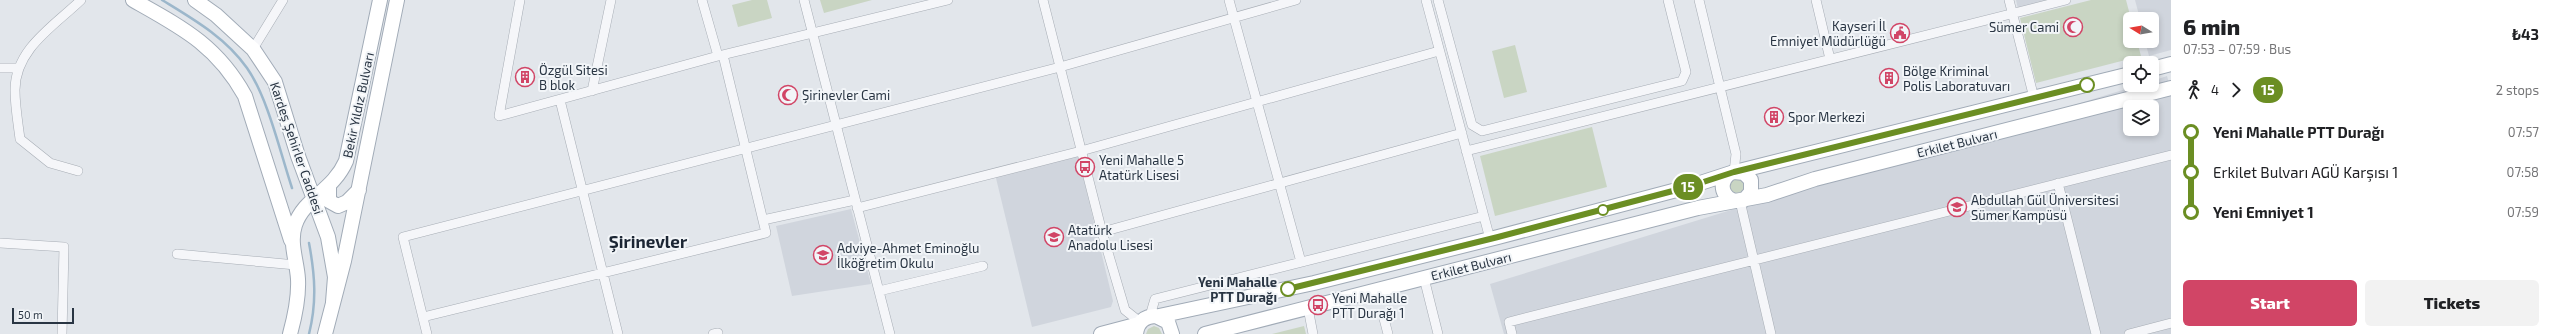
<!DOCTYPE html>
<html lang="en">
<head>
<meta charset="utf-8">
<style>
	body { margin:0; font-family:"Exo 2",sans-serif; background:#f2f2f2; color:#202124; height:100vh; display:flex; flex-direction:column; font-size:15px; white-space:nowrap }
	* { box-sizing:border-box; margin:0 }
	p { font-size:13px; color:#757577 }
	.icon { flex:none; width:22px; height:22px; fill:none; stroke:currentColor; stroke-width:2; stroke-linecap:round; stroke-linejoin:round }
	.map { position:relative; flex:1; overflow:hidden }
	.drawer { display:flex; flex-direction:column; background:#fff; width:380px }
	.drawer>* { flex:none }
	.badge { padding:0 8px; border-radius:13px; font-size:14px; line-height:26px }
	.needle { width:26px; rotate:281deg }
	.buttons { position:absolute; left:2123px; top:12px; display:grid; gap:8px }
	.buttons a { display:grid; place-items:center; width:36px; height:36px; border-radius:6px; background:#fff; box-shadow:0 2px 6px #0003; font-size:20px }
	.scale { position:absolute; left:12px; bottom:10px; width:62px; box-sizing:border-box; padding-left:4px; border:2px solid #293543; border-top:0; font-size:11px; line-height:14px; white-space:nowrap; color:#293543; -webkit-text-stroke:3px #f2f5f8; paint-order:stroke }
	.map>.badge { position:absolute; translate:-50% -50%; box-shadow:0 0 0 2px #fff }
	.legs { display:flex; align-items:center; gap:6px; height:44px; padding:0 12px; font-size:13px }
	.legs p { margin-inline-start:auto }
	.overview { display:flex; align-items:center; justify-content:space-between; height:68px; padding:0 12px }
	h1 { font-size:22px; font-weight:800; line-height:30px }
	.primary-button { display:flex; gap:8px; margin-top:auto; padding:8px 12px }
	.primary-button a { flex:1; height:46px; border-radius:6px; background:#d14566; color:#fff; font-size:16px; font-weight:800; line-height:46px; text-align:center }
	.primary-button a+a { background:#f2f2f2; color:#202124 }
	ul { padding:0 12px; list-style:none }
	li { display:flex; align-items:center; gap:14px; height:40px; font-size:15px }
	li i { display:grid; place-items:center; width:6px; height:100%; margin:0 5px; background:currentColor }
	li i::after { content:''; width:10px; height:10px; margin:-5px; border:3px solid; border-radius:50%; background:#fff }
	li p { margin-inline-start:auto }
	li:first-child i { background:linear-gradient(#0000 50%,currentColor 0) }
	li:last-child i { background:linear-gradient(currentColor 50%,#0000 0) }
	main { display:flex; flex:1; min-height:0 }
	.map>svg:first-child { display:block }
</style>
</head>
<body>
<main>
<div class="map">
<svg width="2171" height="334" viewBox="0 0 2171 334">
	<rect width="100%" height="100%" fill="#e2e6eb"/>
	<path fill="#d0d5dd" fill-rule="evenodd" d="M 2016,0 L 2053,0 L 2018,9 Z
		M 2135,0 L 2171,0 L 2171,50 L 2149,56 L 2145,41 L 2152,41 L 2152,19 L 2140,19 Z
		M 2167,76 L 2171,91 L 2171,334 L 1504,334 L 1490,284 L 2139,85 L 2152,85 L 2152,81 ZM 2130,107 L 2152,107 L 2152,129 L 2130,129 Z
		M 1078,156 L 1113,301 L 1111,307 L 1032,327 L 995,174 Z
		M 851,209 L 871,284 L 792,296 L 776,226 Z"/>
	<path fill="#c9d5c3" d="M 752,0 L 767,0 L 772,18 L 738,27 L 732,5 Z
		M 820,0 L 872,0 L 824,13 Z
		M 2091,0 L 2126,0 L 2131,19 L 2130,41 L 2137,41 L 2141,56 L 2036,83 L 2020,18 Z
		M 1515,45 L 1527,92 L 1504,98 L 1492,51 Z
		M 1592,127 L 1607,187 L 1495,216 L 1480,156 Z
		M1730 186a7 7 0 1 1 14 0a7 7 0 1 1-14 0Z
		M 1154,326 L 1159,328 L 1162,334 L 1146,334 L 1148,329 Z
		M 1304,326 L 1306,334 L 1272,334 Z"/>
	<g fill="none" stroke-linecap="round" stroke-linejoin="round">
		<path stroke="#9cb7cb" stroke-width="2.5" d="M 162,0 C 193,19 225,37 247,68 C 268,98 280,152 292,188
			M 309,334 C 317,302 315,275 309,243"/>
		<g stroke="#a7adb5" stroke-width="10">
			<path id="minor" d="M 520,0 L 499,116 L 718,56 L 948,0
				M 702,0 L 718,56
				M 804,0 L 890,334
				M 1043,0 L 1102,232 L 1125,310 L 1140,322
				M 1229,0 L 1301,262
				M 1426,0 L 1490,239
				M 1438,0 L 1472,125 L 1482,131 L 1682,81 L 1686,72 L 1668,0
				M 1699,0 L 1736,154 L 1734,172
				M 1816,0 L 1830,59
				M 2009,0 L 2034,98
				M 253,49 L 283,0
				M 0,68 L 18,68
				M 592,91 L 611,0
				M 560,100 L 618,334
				M 1466,151 L 2066,0
				M 78,171 L 50,163 L 20,139 C 18,123 15,106 15,90 C 15,49 54,26 81,0
				M 2058,183 L 2096,334
				M 1740,201 L 1771,334
				M 857,208 L 1081,151 L 1439,51
				M 763,220 L 855,200
				M 1102,232 L 1462,133
				M 0,243 L 64,247 L 62,334
				M 177,254 L 296,265
				M 1424,278 L 1438,334
				M 879,291 L 983,266
				M 1308,308 L 1313,334
				M 1383,315 L 1388,334
				M 1150,316 L 1155,299 L 1484,216
				M 423,317 L 766,233 L 723,55
				M 427,334 L 403,237 L 1060,67 L 1296,0
				M 713,334 L 718,333
				M 1512,334 L 1509,322 L 2171,155
				M 2129,334 L 2171,323"/>
		</g>
		<g stroke="#a1abb7" stroke-width="16">
			<path id="primary" d="M 133,0 C 181,27 217,45 245,96 L 291,240
				M 195,0 L 216,15 L 253,49 L 275,82 L 298,156 L 328,237 L 335,277 L 333,302
				M 2152,69 L 2171,64
				M 1739,171 L 2130,74
				M 1729,174 C 1718,183 1722,199 1737,201
				M 329,187 L 329,201 L 338,206 L 347,202 L 359,190
				M 1159,316 L 1314,283 L 1498,237 L 1688,187 L 1734,172 L 1744,173 L 1751,180 L 1751,192 L 1744,200
				M 290,334 C 295,316 299,298 298,279 C 297,261 289,243 295,225 C 304,198 333,191 346,161 L 380,0
				M 325,334 L 344,261 L 397,0
				M 1101,334 L 1139,324
				M 1136,334 C 1137,323 1144,316 1156,316 L 1168,322 L 1172,334
				M 1205,334 L 1698,208 L 1767,195 L 1815,179 L 2171,88"/>
		</g>
		<use href="#minor" stroke="#f5f6f9" stroke-width="9"/>
		<use href="#primary" stroke="#fff" stroke-width="14"/>
	</g>
	<g fill="none" stroke-linecap="round" stroke-linejoin="round">
		<g stroke="#fff" stroke-width="9">
			<path id="line-1" d="M 1288,289 L 1498,237 L 1688,187 L 1734,172 L 2087,85"/>
		</g>
		<use href="#line-1" stroke="#6b8e23" stroke-width="6"/>
	</g>
	<defs>
		<g id="mosque-ring" transform="scale(1)"><circle r="9.5" fill="#f2f5f8" stroke="#d14566" stroke-width="1.5"/><path d="M3.5-4.9A6 6 0 1 0 3.5 4.9A5 5 0 1 1 3.5-4.9Z" fill="#d14566"/></g>
		<g id="civic-ring" transform="scale(1)"><circle r="9.5" fill="#f2f5f8" stroke="#d14566" stroke-width="1.5"/><path d="M-.6-6.5H3V-4.5H.6V-3L4-1V1h2V6H-6V1h2V-1L-.6-3ZM-1.2 2.5V6h2.4V2.5Z" fill="#d14566"/></g>
		<g id="building-ring" transform="scale(1)"><circle r="9.5" fill="#f2f5f8" stroke="#d14566" stroke-width="1.5"/><path d="M-4-6H4V6H1V3H-1V6H-4ZM-2.5-4.3h1.7v1.8h-1.7ZM.8-4.3h1.7v1.8H.8ZM-2.5-1h1.7V.8h-1.7ZM.8-1h1.7V.8H.8Z" fill="#d14566"/></g>
		<g id="bus-ring" transform="scale(1)"><circle r="9.5" fill="#f2f5f8" stroke="#d14566" stroke-width="1.5"/><path d="M-5-6H5V4H4V6H2V4H-2V6H-4V4H-5ZM-3.5-4V0h7V-4ZM-3.5 1.2v1.5H-2V1.2ZM2 1.2v1.5H3.5V1.2Z" fill="#d14566"/></g>
		<g id="university-ring" transform="scale(1)"><circle r="9.5" fill="#f2f5f8" stroke="#d14566" stroke-width="1.5"/><path d="M0-5L7-2L0 1L-7-2ZM-4 1L0 2.5L4 1V4Q0 6-4 4Z" fill="#d14566"/></g>
		<g id="school-ring" transform="scale(1)"><circle r="9.5" fill="#f2f5f8" stroke="#d14566" stroke-width="1.5"/><path d="M0-5L7-2L0 1L-7-2ZM-4 1L0 2.5L4 1V4Q0 6-4 4Z" fill="#d14566"/></g>
	</defs>
	<g fill-rule="evenodd">
		<use href="#mosque-ring" x="2073" y="27"/>
		<use href="#civic-ring" x="1900" y="33"/>
		<use href="#building-ring" x="525" y="77"/>
		<use href="#building-ring" x="1889" y="78"/>
		<use href="#mosque-ring" x="788" y="95"/>
		<use href="#building-ring" x="1774" y="117"/>
		<use href="#bus-ring" x="1085" y="167"/>
		<use href="#university-ring" x="1957" y="207"/>
		<use href="#school-ring" x="1054" y="237"/>
		<use href="#school-ring" x="823" y="255"/>
		<use href="#bus-ring" x="1318" y="305"/>
	</g>
	<g fill="#fff" stroke="#6b8e23" stroke-width="2">
		<circle cx="2087" cy="85" r="7"/>
		<circle cx="1603" cy="210" r="5"/>
		<circle cx="1288" cy="289" r="7"/>
	</g>
	<g text-anchor="middle" stroke-width="4" stroke-linejoin="round" paint-order="stroke">
		<g font-size="13" fill="#293543" stroke="#f2f5f8" text-anchor="start">
			<text x="1886" y="31" text-anchor="end">Kayseri İl<tspan x="1886" dy="15">Emniyet Müdürlüğü</tspan></text>
			<text x="2059" y="32" text-anchor="end">Sümer Cami</text>
			<text x="539" y="75">Özgül Sitesi<tspan x="539" dy="15">B blok</tspan></text>
			<text x="1903" y="76">Bölge Kriminal<tspan x="1903" dy="15">Polis Laboratuvarı</tspan></text>
			<text x="802" y="100">Şirinevler Cami</text>
			<text x="1788" y="122">Spor Merkezi</text>
			<text x="1099" y="165">Yeni Mahalle 5<tspan x="1099" dy="15">Atatürk Lisesi</tspan></text>
			<text x="1971" y="205">Abdullah Gül Üniversitesi<tspan x="1971" dy="15">Sümer Kampüsü</tspan></text>
			<text x="1068" y="235">Atatürk<tspan x="1068" dy="15">Anadolu Lisesi</tspan></text>
			<text x="837" y="253">Adviye-Ahmet Eminoğlu<tspan x="837" dy="15">İlköğretim Okulu</tspan></text>
			<text x="1332" y="303">Yeni Mahalle<tspan x="1332" dy="15">PTT Durağı 1</tspan></text>
		</g>
		<g font-size="13" fill="#293543" stroke="#f2f5f8">
			<text transform="translate(358 105) rotate(-78)" y="5">Bekir Yıldız Bulvarı</text>
			<text transform="translate(1957 143) rotate(-14)" y="5">Erkilet Bulvarı</text>
			<text transform="translate(297 148) rotate(71)" y="5">Kardeş Şehirler Caddesi</text>
			<text transform="translate(1471 266) rotate(-14)" y="5">Erkilet Bulvarı</text>
		</g>
		<g font-size="13" font-weight="bold" fill="#293543" stroke="#f2f5f8" text-anchor="end">
			<text x="1277" y="287">Yeni Mahalle<tspan x="1277" dy="15">PTT Durağı</tspan></text>
		</g>
		<g font-size="17" font-weight="bold" fill="#1c2634" stroke="#f2f5f8">
			<text x="648" y="248">Şirinevler</text>
		</g>
	</g>
</svg>
<div class="buttons">
<a><svg class="needle" viewBox="-14 -14 28 28"><path d="M0-13l5 13h-10z" fill="#e53935"/><path d="M0 13l5-13h-10z" fill="#757577"/></svg></a>
<a><svg class="icon" aria-label="locate" viewBox="0 0 24 24"><circle cx="12" cy="12" r="6"/><path d="M12 2v4M12 18v4M2 12h4M18 12h4"/></svg></a>
<a><svg class="icon" aria-label="layers" viewBox="0 0 24 24"><path d="M12 4l9 5-9 5-9-5zM3 14l9 5 9-5"/></svg></a>
</div>
<div class="scale">50 m</div>
<b class="badge" style="left:1688px;top:187px;background:#6b8e23;color:#fff">15</b>
</div>
<section class="drawer">
<div class="overview"><div><h1>6 min</h1><p>07:53 – 07:59 · Bus</p></div><b>₺43</b></div>
<div class="legs"><svg class="icon" aria-label="walk" viewBox="0 0 24 24"><circle cx="13" cy="4" r="2"/><path d="M13 8l-2 6 4 7M11 14l-3 7M7 12l3-4h3l4 4"/></svg>4<svg class="icon" aria-label="forward" viewBox="0 0 24 24"><path d="M9 5l7 7-7 7"/></svg><b class="badge" style="background:#6b8e23;color:#fff">15</b><p>2 stops</p></div>
<ul>
<li><i style="color:#6b8e23"></i><b>Yeni Mahalle PTT Durağı</b><p>07:57</p></li>
<li><i style="color:#6b8e23"></i><span>Erkilet Bulvarı AGÜ Karşısı 1</span><p>07:58</p></li>
<li><i style="color:#6b8e23"></i><b>Yeni Emniyet 1</b><p>07:59</p></li>
</ul>
<div class="primary-button"><a>Start</a><a>Tickets</a></div>
</section>
</main>
</body>
</html>
